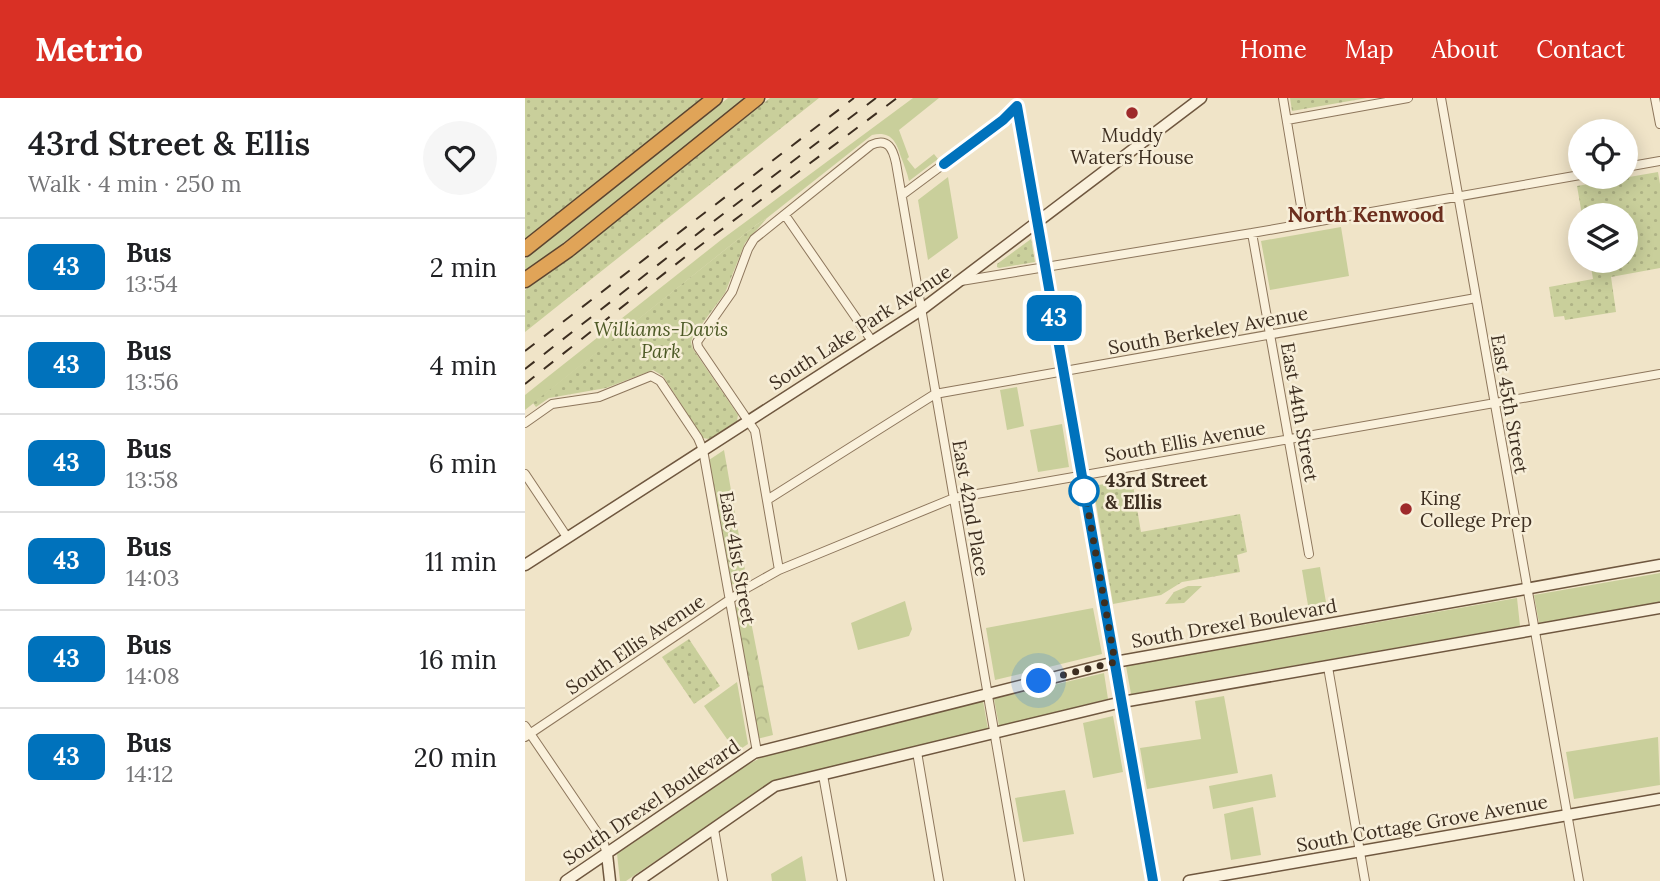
<!DOCTYPE html>
<html lang="en">
<head>
<meta charset="utf-8">
<style>
	body { margin:0; font-family:Lora,serif; background:#f6f6f6; color:#202124; height:100vh; display:flex; flex-direction:column; font-size:26px; white-space:nowrap }
	* { box-sizing:border-box; margin:0 }
	p { font-size:23px; color:#757577 }
	.icon { flex:none; width:38px; height:38px; fill:none; stroke:currentColor; stroke-width:2; stroke-linecap:round; stroke-linejoin:round }
	.map { position:relative; flex:1; overflow:hidden }
	.sheet { display:flex; flex-direction:column; background:#fff; width:525px }
	.sheet>* { flex:none }
	.badge { padding:0 14px; border-radius:10px; font-size:24px; line-height:46px }
	.controls { position:absolute; left:1043px; top:21px; display:grid; gap:14px }
	.controls a { display:grid; place-items:center; width:70px; height:70px; border-radius:50%; background:#fff; box-shadow:0 4px 18px #0003; font-size:35px }
	.you { position:absolute; width:35px; height:35px; margin:-18px; border:5px solid #fff; border-radius:50%; background:#1a73e8; box-shadow:0 0 0 10px #1a73e833 }
	.map>.badge { position:absolute; translate:-50% -50%; box-shadow:0 0 0 4px #fff }
	.round { display:grid; place-items:center; flex:none; width:74px; height:74px; border-radius:37px; background:#f6f6f6 }
	.summary { display:flex; align-items:center; justify-content:space-between; height:119px; padding:0 28px }
	h1 { font-size:33px; font-weight:600; line-height:52px }
	ul { padding:0; list-style:none }
	li { display:flex; align-items:center; gap:21px; height:98px; padding:0 28px; border-top:2px solid #e0e0e0 }
	li div { flex:1 }
	li b { display:block; font-size:26px }
	li em { font-style:normal }
	li .badge { min-width:77px; font-weight:700; text-align:center }
	header { display:flex; align-items:center; gap:42px; box-sizing:border-box; height:98px; padding:0 35px; background:#d93025; color:#fff }
	header strong { font-size:33px }
	nav { display:flex; gap:38px; margin-inline-start:auto; font-size:24px }
	main { display:flex; flex:1; min-height:0 }
	.map>svg:first-child { display:block }
</style>
</head>
<body>
<header>
<strong>Metrio</strong>
<nav><a>Home</a><a>Map</a><a>About</a><a>Contact</a></nav>
</header>
<main>
<section class="sheet">
<div class="summary"><div><h1>43rd Street &amp; Ellis</h1><p>Walk · 4 min · 250 m</p></div><a class="round"><svg class="icon" aria-label="heart" viewBox="0 0 24 24"><path d="M12 20l-8-8c-3-5 5-10 8-4 3-6 11-1 8 4z"/></svg></a></div>
<ul>
<li><span class="badge" style="background:#0072bc;color:#fff">43</span><div><b>Bus</b><p>13:54</p></div><em>2 min</em></li>
<li><span class="badge" style="background:#0072bc;color:#fff">43</span><div><b>Bus</b><p>13:56</p></div><em>4 min</em></li>
<li><span class="badge" style="background:#0072bc;color:#fff">43</span><div><b>Bus</b><p>13:58</p></div><em>6 min</em></li>
<li><span class="badge" style="background:#0072bc;color:#fff">43</span><div><b>Bus</b><p>14:03</p></div><em>11 min</em></li>
<li><span class="badge" style="background:#0072bc;color:#fff">43</span><div><b>Bus</b><p>14:08</p></div><em>16 min</em></li>
<li><span class="badge" style="background:#0072bc;color:#fff">43</span><div><b>Bus</b><p>14:12</p></div><em>20 min</em></li>
</ul>
</section>
<div class="map">
<svg width="1135" height="783" viewBox="0 0 1135 783">
	<defs>
		<pattern id="forest-crowns" width="20" height="18" patternUnits="userSpaceOnUse" patternTransform="scale(1.75)"><rect width="20" height="18" fill="#c9cf9b"/><path d="M2 6a3 3 0 1 1 6 0M12 15a3 3 0 1 1 6 0" fill="none" stroke="#aeb285"/></pattern>
		<pattern id="park-dots" width="8" height="8" patternUnits="userSpaceOnUse" patternTransform="scale(1.75)"><rect width="8" height="8" fill="#c9cf9b"/><path d="M2 2h.1M6 6h.1" fill="none" stroke="#aeb285" stroke-width="1.8" stroke-linecap="round"/></pattern>
	</defs>
	<rect width="100%" height="100%" fill="#f0e4c8"/>
	<path fill="#c9cf9b" d="M 203,0 L 220,0 L 46,139 L 0,174 L 0,161 Z
		M 388,0 L 414,0 L 374,32 L 384,59 L 382,61 L 390,71 L 409,56 L 413,61 L 384,83 C 382,74 379,67 376,59 C 371,43 366,33 347,37 L 242,120 L 231,127 L 0,312 L 0,297 L 25,277 L 196,142 Z
		M 423,79 L 433,140 L 403,162 L 393,102 Z
		M 816,129 L 824,178 L 745,192 L 736,143 Z
		M 492,289 L 499,328 L 482,332 L 475,292 Z
		M 537,326 L 544,369 L 513,374 L 505,332 Z
		M 795,469 L 803,516 L 785,519 L 777,472 Z
		M 1135,475 L 1135,504 L 1014,525 L 1009,497 Z
		M 992,500 L 995,528 L 606,596 L 601,568 Z
		M 380,503 L 387,531 L 384,538 L 333,552 L 326,525 Z
		M 568,510 L 577,556 L 470,582 L 461,530 Z
		M 579,575 L 583,601 L 474,628 L 469,601 Z
		M 212,584 L 223,646 L 211,654 L 179,608 Z
		M 699,598 L 713,675 L 622,691 L 615,650 L 676,641 L 670,603 Z
		M 458,603 L 463,631 L 247,684 L 101,783 L 95,783 L 92,756 L 222,667 L 241,657 Z
		M 588,618 L 598,674 L 568,680 L 558,625 Z
		M 1133,639 L 1135,687 L 1049,701 L 1041,654 Z
		M 747,676 L 751,699 L 688,711 L 684,688 Z
		M 540,692 L 549,736 L 498,744 L 490,700 Z
		M 728,709 L 736,757 L 706,762 L 699,716 Z
		M 277,758 L 281,783 L 247,783 L 246,776 Z"/>
	<path fill="url(#forest-crowns)" d="M 199,352 L 221,478 L 205,488 L 184,362 Z
		M 222,503 L 248,637 L 232,641 L 210,510 Z"/>
	<path fill="url(#park-dots)" d="M 0,0 L 179,0 L 0,142 Z
		M 245,0 L 294,0 L 0,234 L 0,192 L 57,151 Z
		M 765,0 L 842,0 L 767,13 Z
		M 1133,74 L 1135,86 L 1135,170 L 1086,179 L 1091,214 L 1040,222 L 1039,218 L 1029,219 L 1024,189 L 1068,181 L 1065,163 L 1101,163 L 1101,117 L 1057,117 L 1052,88 Z
		M 242,120 L 220,145 L 200,195 L 168,238 L 166,244 L 168,251 L 213,317 L 212,323 L 184,341 L 178,340 L 138,278 L 128,272 L 81,290 L 24,300 L 11,309 L 8,305 L 231,127 Z
		M 506,141 L 510,164 L 474,170 L 472,169 L 472,166 Z
		M 607,381 L 616,434 L 715,416 L 722,454 L 712,457 L 715,474 L 657,484 L 636,497 L 588,506 L 568,388 Z
		M 663,488 L 677,488 L 659,505 L 640,506 L 649,494 Z
		M 164,541 L 195,588 L 169,606 L 137,559 Z"/>
	<g fill="none" stroke-linecap="round" stroke-linejoin="round">
		<g stroke="#8d765c" stroke-width="10">
			<path id="street" d="M 758,0 L 779,126
				M 916,0 L 1054,783
				M 1130,0 L 1135,26
				M 492,8 L 512,125
				M 762,22 L 883,0
				M 1101,69 L 1135,63
				M 377,97 L 478,22 L 492,8
				M 260,117 L 347,243
				M 727,135 L 784,456
				M 436,183 L 727,135 L 1055,77
				M 0,325 L 27,306 L 74,299 L 126,278 L 135,283 L 173,340 L 178,352 L 232,654
				M 0,376 L 42,439
				M 242,402 L 410,296 L 951,200
				M 254,472 L 230,333 L 173,249 L 172,244 L 207,194 L 223,151 L 229,141 L 346,47 C 363,39 368,51 371,65 L 495,783
				M 803,569 L 840,783
				M 0,628 L 78,743 L 82,756
				M 0,639 L 222,490 L 254,472 L 429,400 L 1135,276
				M 392,654 L 414,783
				M 298,677 L 317,783
				M 189,731 L 198,783"/>
		</g>
		<g stroke="#6f573f" stroke-width="13">
			<path id="secondary" d="M 512,125 L 628,783
				M 0,467 L 396,212 L 676,0
				M 82,756 L 85,783
				M 41,783 L 229,655 L 590,564 L 1135,467
				M 113,783 L 250,688 L 597,604 L 1135,510
				M 664,783 L 1135,701"/>
		</g>
		<g stroke="#5b4430" stroke-width="17">
			<path id="highway" d="M 0,151 L 190,0
				M 0,182 L 43,152 L 232,0"/>
		</g>
		<use href="#street" stroke="#faf1dc" stroke-width="8"/>
		<use href="#secondary" stroke="#faf1dc" stroke-width="10"/>
		<use href="#highway" stroke="#e0a458" stroke-width="14"/>
		<path stroke="#3d2e20" stroke-width="2" stroke-dasharray="12 12" stroke-linecap="butt" d="M 0,253 L 329,0
			M 0,271 L 185,126 L 351,0
			M 0,286 L 160,159 L 372,0"/>
	</g>
	<g fill="none" stroke-linecap="round" stroke-linejoin="round">
		<g stroke="#fff" stroke-width="16">
			<path id="line" d="M 419,66 L 478,22 L 492,8 L 628,783"/>
		</g>
		<use href="#line" stroke="#0072bc" stroke-width="10"/>
		<path stroke="#3d2e20" stroke-width="7" stroke-dasharray="0 12.6" d="M 514,583 L 590,564 L 559,389 L 559,393"/>
	</g>
	<g fill="#9e2a2b" stroke="#f7eed8" stroke-width="2.5">
		<circle cx="607" cy="15" r="7"/>
		<circle cx="881" cy="411" r="7"/>
	</g>
	<circle fill="#fff" stroke="#0072bc" stroke-width="3.5" cx="559" cy="393" r="14"/>
	<g text-anchor="middle" stroke-width="5" stroke-linejoin="round" paint-order="stroke">
		<g font-size="19" fill="#3d2e20" stroke="#f7eed8">
			<text x="607" y="44">Muddy<tspan x="607" dy="22">Waters House</tspan></text>
			<text x="895" y="407" text-anchor="start">King<tspan x="895" dy="22">College Prep</tspan></text>
		</g>
		<g font-size="19" fill="#3d2e20" stroke="#f7eed8">
			<text transform="translate(335 229) rotate(-33)" y="7">South Lake Park Avenue</text>
			<text transform="translate(683 232) rotate(-10)" y="7">South Berkeley Avenue</text>
			<text transform="translate(985 306) rotate(80)" y="7">East 45th Street</text>
			<text transform="translate(775 314) rotate(80)" y="7">East 44th Street</text>
			<text transform="translate(660 343) rotate(-10)" y="7">South Ellis Avenue</text>
			<text transform="translate(446 410) rotate(80)" y="7">East 42nd Place</text>
			<text transform="translate(213 460) rotate(80)" y="7">East 41st Street</text>
			<text transform="translate(709 525) rotate(-10)" y="7">South Drexel Boulevard</text>
			<text transform="translate(110 546) rotate(-34)" y="7">South Ellis Avenue</text>
			<text transform="translate(126 704) rotate(-34)" y="7">South Drexel Boulevard</text>
			<text transform="translate(897 725) rotate(-10)" y="7">South Cottage Grove Avenue</text>
		</g>
		<g font-size="19" font-style="italic" fill="#4d5a26" stroke="#f7eed8">
			<text x="136" y="238">Williams-Davis<tspan x="136" dy="22">Park</tspan></text>
		</g>
		<g font-size="19" font-weight="bold" fill="#3d2e20" stroke="#f7eed8" text-anchor="start">
			<text x="580" y="389">43rd Street<tspan x="580" dy="22">&amp; Ellis</tspan></text>
		</g>
		<g font-size="21" font-weight="bold" fill="#6b2e1e" stroke="#f7eed8">
			<text x="841" y="124">North Kenwood</text>
		</g>
	</g>
</svg>
<div class="controls">
<a><svg class="icon" aria-label="locate" viewBox="0 0 24 24"><circle cx="12" cy="12" r="6"/><path d="M12 2v4M12 18v4M2 12h4M18 12h4"/></svg></a>
<a><svg class="icon" aria-label="layers" viewBox="0 0 24 24"><path d="M12 4l9 5-9 5-9-5zM3 14l9 5 9-5"/></svg></a>
</div>
<div class="you" style="left:514px;top:583px"></div>
<b class="badge" style="left:529px;top:220px;background:#0072bc;color:#fff">43</b>
</div>
</main>
</body>
</html>
